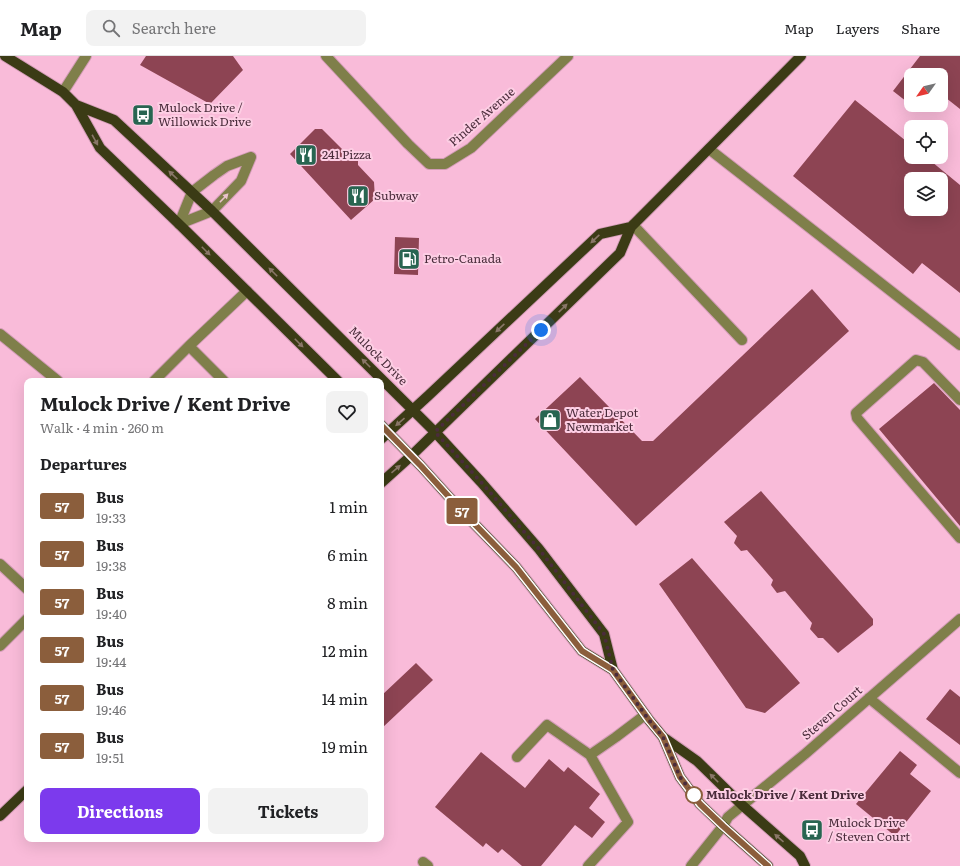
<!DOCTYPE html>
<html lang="en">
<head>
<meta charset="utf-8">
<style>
	body { margin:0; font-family:Literata,serif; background:#f2f2f2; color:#202124; height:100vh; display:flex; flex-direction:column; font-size:15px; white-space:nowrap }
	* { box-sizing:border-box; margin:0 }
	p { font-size:13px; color:#757577 }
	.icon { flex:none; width:22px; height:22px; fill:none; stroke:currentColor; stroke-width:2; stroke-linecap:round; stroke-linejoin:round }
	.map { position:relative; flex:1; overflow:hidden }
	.details { position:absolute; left:24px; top:322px; width:360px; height:464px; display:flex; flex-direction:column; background:#fff; border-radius:8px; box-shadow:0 4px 16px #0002 }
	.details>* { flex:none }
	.badge { padding:0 8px; border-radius:3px; font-size:14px; line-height:26px }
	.needle { width:26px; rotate:236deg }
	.tools { position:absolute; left:904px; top:12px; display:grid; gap:8px }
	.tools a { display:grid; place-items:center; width:44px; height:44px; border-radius:8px; background:#fff; box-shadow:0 4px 16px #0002; font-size:20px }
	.you { position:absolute; width:20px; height:20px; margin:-10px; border:3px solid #fff; border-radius:50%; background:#1a73e8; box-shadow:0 0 0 6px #1a73e833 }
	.map>.badge { position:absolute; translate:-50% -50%; box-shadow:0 0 0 2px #fff }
	h2 { padding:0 16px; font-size:15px; line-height:36px }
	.round { display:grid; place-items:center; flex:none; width:42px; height:42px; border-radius:8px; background:#f2f2f2 }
	.overview { display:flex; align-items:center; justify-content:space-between; height:68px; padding:0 16px }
	h1 { font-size:19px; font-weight:700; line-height:30px }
	.action { display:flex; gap:8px; margin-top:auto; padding:8px 16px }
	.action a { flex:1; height:46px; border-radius:8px; background:#7c3aed; color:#fff; font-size:16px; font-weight:700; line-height:46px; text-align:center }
	.action a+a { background:#f2f2f2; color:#202124 }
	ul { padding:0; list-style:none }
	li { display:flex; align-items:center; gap:12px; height:48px; padding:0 16px }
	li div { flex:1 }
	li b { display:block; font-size:15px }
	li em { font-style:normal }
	li .badge { min-width:44px; font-weight:700; text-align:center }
	header { display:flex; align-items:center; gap:24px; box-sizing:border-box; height:56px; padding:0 20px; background:#fff; border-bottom:1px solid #e0e0e0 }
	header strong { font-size:19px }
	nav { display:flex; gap:22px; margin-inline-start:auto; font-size:14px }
	.search { width:280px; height:36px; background:#f2f2f2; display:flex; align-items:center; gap:10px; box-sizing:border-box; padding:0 14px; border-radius:8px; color:#757577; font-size:15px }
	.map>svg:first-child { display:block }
</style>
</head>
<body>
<header>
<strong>Map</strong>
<div class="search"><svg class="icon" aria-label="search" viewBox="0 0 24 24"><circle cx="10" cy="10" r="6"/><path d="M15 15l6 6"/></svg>Search here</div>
<nav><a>Map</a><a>Layers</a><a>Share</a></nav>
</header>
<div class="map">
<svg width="960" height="810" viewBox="0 0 960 810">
	<rect width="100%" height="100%" fill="#f9bbd9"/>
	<path fill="#8d4453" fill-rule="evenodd" d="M 146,0 L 233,0 L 243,14 L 210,48 L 140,9 Z
		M 920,0 L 960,0 L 960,53 L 941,38 L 941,19 L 911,19 L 911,49 L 893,35 Z
		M 855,44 L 911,89 L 911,101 L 926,101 L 960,129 L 960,237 L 922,207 L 913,218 L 793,120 ZM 911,123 L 941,123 L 941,153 L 911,153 Z
		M 315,73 L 322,73 L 346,97 L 350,95 L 358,104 L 358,109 L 374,126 L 375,143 L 351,164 L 290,98 Z
		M 395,181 L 419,182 L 418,219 L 394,218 Z
		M 812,233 L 849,275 L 636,470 L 535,363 L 580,321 L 642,385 L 653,385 Z
		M 934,327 L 960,354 L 960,470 L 879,373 Z
		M 761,435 L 873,563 L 873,569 L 838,597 L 823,582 L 818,582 L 810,573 L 812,567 L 785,535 L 777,537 L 771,529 L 773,524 L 747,494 L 741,495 L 734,487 L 737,480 L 724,466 Z
		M 692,502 L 800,627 L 765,657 L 746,652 L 659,528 Z
		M 416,607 L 433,624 L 381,673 L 381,640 Z
		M 950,633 L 960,641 L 960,689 L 926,663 Z
		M 900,695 L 917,709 L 910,718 L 931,735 L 895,780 L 856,748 Z
		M 481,696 L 525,732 L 549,703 L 564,716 L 568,711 L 600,738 L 589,752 L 605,766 L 592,782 L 575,769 L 541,810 L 522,810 L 502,793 L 498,797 L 486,787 L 483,791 L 435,751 Z"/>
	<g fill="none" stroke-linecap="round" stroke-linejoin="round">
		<g stroke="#d29cb6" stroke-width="12">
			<path id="minor" d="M 326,0 L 408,88 L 429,108 L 445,108 L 471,92 L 568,0
				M 63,36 L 86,0
				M 709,93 L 960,289
				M 179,168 L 192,136 L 214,119 L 227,110 L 251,101
				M 179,168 L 212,155 L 241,125 L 251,101
				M 633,169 L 742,284
				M 0,278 L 58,325
				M 189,290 L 224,325
				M 154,325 L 189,290 L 247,235
				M 960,344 L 923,306 L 916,304 L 856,357 L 857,362 L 960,482
				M 0,508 L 27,533
				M 0,590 L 27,563
				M 869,642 L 960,717
				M 590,699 L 616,681 L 645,659
				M 517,701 L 547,669 L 590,699 L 628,766 L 588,810
				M 423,806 L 428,810
				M 691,810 L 723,770 L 728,761 L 805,698 L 960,563"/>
		</g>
		<g stroke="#d29cb6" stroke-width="12">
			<path id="major" d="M 5,0 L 63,36 L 76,49 L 100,92 L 179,168 L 338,325
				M 76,49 L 114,64 L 212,155 L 435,376 L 481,426 L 539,493 L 604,578 L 613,614 L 649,664 L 663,681 L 697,705 L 742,749 L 800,800 L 805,810
				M 381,369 L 421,410 L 459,452 L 516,511 L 582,595 L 613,614
				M 381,383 L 429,339 L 600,178 L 631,171
				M 381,427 L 411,400 L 620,197 L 631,171 L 801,0
				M 663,681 L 680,721 L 700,748 L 723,770 L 768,810
				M 0,760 L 27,734"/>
		</g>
		<use href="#minor" stroke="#7f7f4a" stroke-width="10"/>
		<use href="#major" stroke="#3b3b15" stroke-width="10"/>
	</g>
	<defs><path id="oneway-solid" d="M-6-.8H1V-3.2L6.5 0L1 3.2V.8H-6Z"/></defs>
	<g fill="#897668">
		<use href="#oneway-solid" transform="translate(95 84) rotate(61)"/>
		<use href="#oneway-solid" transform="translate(173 119) rotate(-137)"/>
		<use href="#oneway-solid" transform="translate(595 183) rotate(137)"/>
		<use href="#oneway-solid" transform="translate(206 195) rotate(45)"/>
		<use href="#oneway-solid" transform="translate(273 216) rotate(-135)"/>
		<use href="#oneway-solid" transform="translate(563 252) rotate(-44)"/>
		<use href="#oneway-solid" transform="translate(500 272) rotate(137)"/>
		<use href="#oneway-solid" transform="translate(299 287) rotate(45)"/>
		<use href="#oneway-solid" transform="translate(366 307) rotate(-135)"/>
		<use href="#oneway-solid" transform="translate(400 366) rotate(139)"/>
		<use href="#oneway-solid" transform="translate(396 413) rotate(-41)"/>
		<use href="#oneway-solid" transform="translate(714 722) rotate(-135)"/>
		<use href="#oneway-solid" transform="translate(779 782) rotate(-139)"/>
	</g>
	<use fill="#eac2cd" href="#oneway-solid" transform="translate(224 142) rotate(-46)"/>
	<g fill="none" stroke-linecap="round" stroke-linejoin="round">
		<g stroke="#fff" stroke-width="9">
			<path id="line" d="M 381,369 L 421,410 L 459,452 L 516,511 L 582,595 L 613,614 L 649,664 L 663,681 L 680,721 L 700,748 L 723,770 L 768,810"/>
		</g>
		<use href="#line" stroke="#8b5e3c" stroke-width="6"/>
		<path stroke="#4a2c3b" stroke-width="4" stroke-dasharray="0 7.2" d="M 541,274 L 435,376 L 481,426 L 539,493 L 604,578 L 613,614 L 649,664 L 663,681 L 680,721 L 694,739"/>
	</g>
	<defs>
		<g id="bus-square" transform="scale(1.15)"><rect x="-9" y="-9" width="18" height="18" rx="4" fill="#286551" stroke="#fdcee4"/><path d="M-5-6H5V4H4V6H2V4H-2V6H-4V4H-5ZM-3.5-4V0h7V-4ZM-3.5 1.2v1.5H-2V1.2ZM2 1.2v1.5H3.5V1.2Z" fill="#fff"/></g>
		<g id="restaurant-square" transform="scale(1.15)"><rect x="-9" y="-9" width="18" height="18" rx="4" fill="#286551" stroke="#fdcee4"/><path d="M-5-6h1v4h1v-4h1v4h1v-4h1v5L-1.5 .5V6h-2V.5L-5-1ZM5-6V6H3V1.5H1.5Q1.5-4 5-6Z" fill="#fff"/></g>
		<g id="fuel-square" transform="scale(1.15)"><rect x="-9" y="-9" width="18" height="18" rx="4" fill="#286551" stroke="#fdcee4"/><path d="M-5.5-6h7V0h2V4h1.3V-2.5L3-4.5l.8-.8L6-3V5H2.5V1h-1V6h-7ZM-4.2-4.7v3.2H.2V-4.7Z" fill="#fff"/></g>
		<g id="shop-square" transform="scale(1.15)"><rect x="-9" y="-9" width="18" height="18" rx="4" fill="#286551" stroke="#fdcee4"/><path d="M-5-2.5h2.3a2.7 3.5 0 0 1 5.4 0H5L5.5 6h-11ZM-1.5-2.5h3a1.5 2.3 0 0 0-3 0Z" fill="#fff"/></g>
	</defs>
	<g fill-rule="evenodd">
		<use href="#bus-square" x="143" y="59"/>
		<use href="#restaurant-square" x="306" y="99"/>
		<use href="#restaurant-square" x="358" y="140"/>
		<use href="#fuel-square" x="409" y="203"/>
		<use href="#shop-square" x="550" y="364"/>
		<use href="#bus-square" x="812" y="774"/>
	</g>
	<circle fill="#fff" stroke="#8b5e3c" stroke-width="2" cx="694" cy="739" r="8"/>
	<g text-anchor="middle" stroke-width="4" stroke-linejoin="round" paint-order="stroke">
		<g font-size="12" fill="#4a2c3b" stroke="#fdcee4" text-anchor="start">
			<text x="158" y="56">Mulock Drive /<tspan x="158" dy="14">Willowick Drive</tspan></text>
			<text x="322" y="103">241 Pizza</text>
			<text x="374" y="144">Subway</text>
			<text x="424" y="207">Petro-Canada</text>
			<text x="566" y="361">Water Depot<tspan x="566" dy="14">Newmarket</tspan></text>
			<text x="828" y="771">Mulock Drive<tspan x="828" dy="14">/ Steven Court</tspan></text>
		</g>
		<g font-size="12" fill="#4a2c3b" stroke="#fdcee4">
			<text transform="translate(482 61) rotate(-41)" y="4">Pinder Avenue</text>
			<text transform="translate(378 300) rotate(45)" y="4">Mulock Drive</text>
			<text transform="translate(832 657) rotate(-41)" y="4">Steven Court</text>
		</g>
		<g font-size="12" font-weight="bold" fill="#4a2c3b" stroke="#fdcee4" text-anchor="start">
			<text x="706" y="743">Mulock Drive / Kent Drive</text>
		</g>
	</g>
</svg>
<div class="tools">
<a><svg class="needle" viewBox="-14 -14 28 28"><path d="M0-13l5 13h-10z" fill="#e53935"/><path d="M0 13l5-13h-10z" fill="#757577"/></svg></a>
<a><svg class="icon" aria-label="locate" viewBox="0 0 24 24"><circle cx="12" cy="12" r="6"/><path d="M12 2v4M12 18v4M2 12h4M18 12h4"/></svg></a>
<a><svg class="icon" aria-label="layers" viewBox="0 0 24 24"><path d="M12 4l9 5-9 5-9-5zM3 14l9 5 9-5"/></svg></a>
</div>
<div class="you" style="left:541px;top:274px"></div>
<b class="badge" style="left:462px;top:455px;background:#8b5e3c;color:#fff">57</b>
<section class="details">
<div class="overview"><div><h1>Mulock Drive / Kent Drive</h1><p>Walk · 4 min · 260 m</p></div><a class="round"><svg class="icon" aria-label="heart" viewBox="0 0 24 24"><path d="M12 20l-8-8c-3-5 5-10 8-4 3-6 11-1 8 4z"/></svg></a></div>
<h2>Departures</h2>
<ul>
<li><span class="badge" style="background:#8b5e3c;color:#fff">57</span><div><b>Bus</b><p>19:33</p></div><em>1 min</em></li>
<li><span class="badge" style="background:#8b5e3c;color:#fff">57</span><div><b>Bus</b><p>19:38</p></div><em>6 min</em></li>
<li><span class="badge" style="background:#8b5e3c;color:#fff">57</span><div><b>Bus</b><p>19:40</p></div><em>8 min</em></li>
<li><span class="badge" style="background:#8b5e3c;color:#fff">57</span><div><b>Bus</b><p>19:44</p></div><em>12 min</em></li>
<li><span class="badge" style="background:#8b5e3c;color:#fff">57</span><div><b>Bus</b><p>19:46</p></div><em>14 min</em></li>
<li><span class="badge" style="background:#8b5e3c;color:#fff">57</span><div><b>Bus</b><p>19:51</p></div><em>19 min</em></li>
</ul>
<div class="action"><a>Directions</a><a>Tickets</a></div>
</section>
</div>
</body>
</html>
